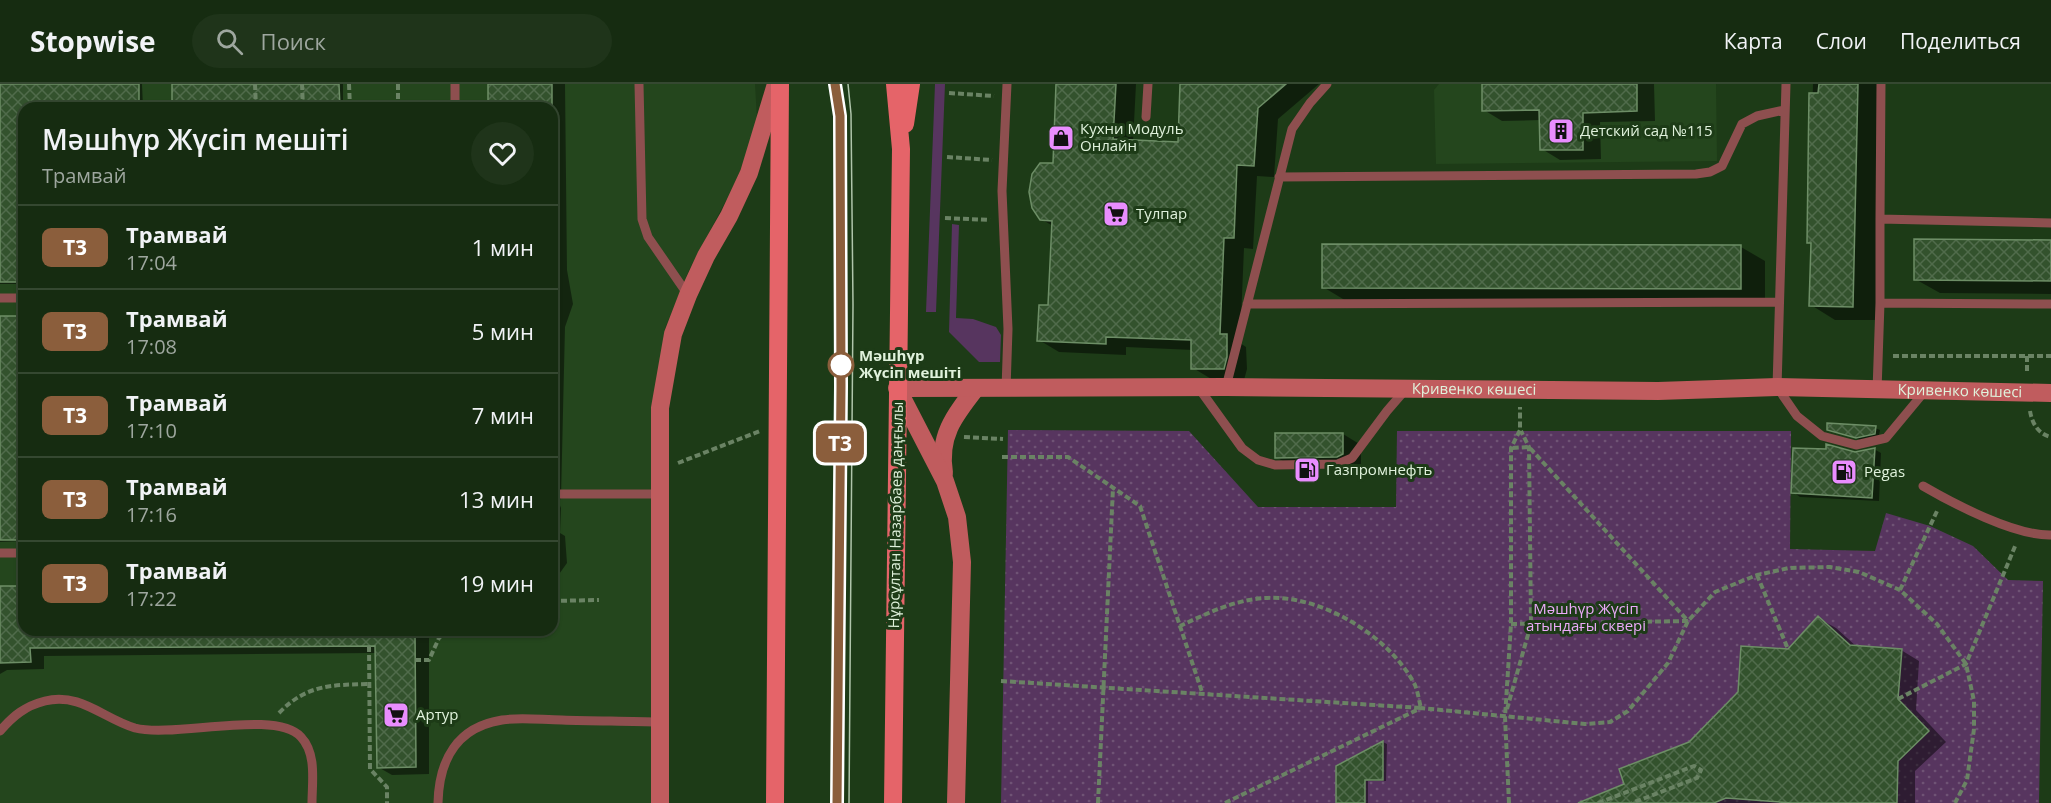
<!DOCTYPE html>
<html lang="ru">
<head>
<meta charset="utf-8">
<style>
	body { margin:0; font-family:"Open Sans",sans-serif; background:#1f341a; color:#f1f3f6; height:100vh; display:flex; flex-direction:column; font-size:22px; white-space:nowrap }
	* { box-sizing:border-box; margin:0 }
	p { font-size:20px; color:#9ea79f }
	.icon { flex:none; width:33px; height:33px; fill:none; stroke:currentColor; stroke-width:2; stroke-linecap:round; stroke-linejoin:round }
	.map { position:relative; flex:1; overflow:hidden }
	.drawer { position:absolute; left:18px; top:18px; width:540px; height:534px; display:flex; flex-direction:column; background:#162c11; border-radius:18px; box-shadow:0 2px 4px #0004,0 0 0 2px #354831 }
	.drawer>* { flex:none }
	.badge { padding:0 12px; border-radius:9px; font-size:21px; line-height:39px }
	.map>.badge { position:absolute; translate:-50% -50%; box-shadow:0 0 0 3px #fff }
	.round { display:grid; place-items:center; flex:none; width:63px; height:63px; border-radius:32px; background:#1f341a }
	.headline { display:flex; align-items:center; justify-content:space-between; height:102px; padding:0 24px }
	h1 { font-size:28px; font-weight:600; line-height:45px }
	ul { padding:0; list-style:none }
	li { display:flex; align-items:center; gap:18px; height:84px; padding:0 24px; border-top:2px solid #354831 }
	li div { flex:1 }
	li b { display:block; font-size:22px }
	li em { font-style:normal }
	li .badge { min-width:66px; font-weight:700; text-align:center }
	header { display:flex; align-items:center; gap:36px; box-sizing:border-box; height:84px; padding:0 30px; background:#162c11; border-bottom:2px solid #354831 }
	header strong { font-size:28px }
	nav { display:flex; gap:33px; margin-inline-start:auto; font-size:21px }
	.search { width:420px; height:54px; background:#1f341a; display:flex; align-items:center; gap:15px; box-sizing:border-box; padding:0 21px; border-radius:33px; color:#9ea79f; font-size:22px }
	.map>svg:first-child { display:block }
</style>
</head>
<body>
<header>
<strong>Stopwise</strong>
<div class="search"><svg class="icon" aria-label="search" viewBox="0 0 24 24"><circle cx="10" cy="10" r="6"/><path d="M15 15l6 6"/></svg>Поиск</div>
<nav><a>Карта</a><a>Слои</a><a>Поделиться</a></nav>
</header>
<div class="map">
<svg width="2051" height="719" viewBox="0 0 2051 719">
	<defs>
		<pattern id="park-dots" width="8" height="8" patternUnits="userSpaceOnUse" patternTransform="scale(1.5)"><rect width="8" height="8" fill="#57355f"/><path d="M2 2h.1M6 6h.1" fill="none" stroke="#6f5375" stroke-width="1.8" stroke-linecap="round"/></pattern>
		<pattern id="building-cross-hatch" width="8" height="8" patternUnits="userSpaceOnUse" patternTransform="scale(1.5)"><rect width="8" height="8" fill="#33522d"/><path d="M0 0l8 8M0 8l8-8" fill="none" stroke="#506b4b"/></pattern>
	</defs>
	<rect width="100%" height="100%" fill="#1d3b17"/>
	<path fill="#24461d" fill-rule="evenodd" d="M 0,0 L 755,0 L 757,36 L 752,61 L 730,109 L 689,186 L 665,244 L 654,327 L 652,719 L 0,719 ZM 24,24 L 552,24 L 552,546 L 24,546 Z
		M 1439,0 L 1716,0 L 1717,77 L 1436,80 L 1434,6 Z"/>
	<path fill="#57355f" d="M 935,0 L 945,0 L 936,228 L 926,228 Z
		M 952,140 L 959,141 L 956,234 L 973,235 L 996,243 L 1001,251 L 1000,278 L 979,278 L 949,248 Z"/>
	<path fill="url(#park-dots)" d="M 1008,346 L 1189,347 L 1258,423 L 1396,423 L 1397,347 L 1791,347 L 1790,465 L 1875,467 L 1886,429 L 1930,442 L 1973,462 L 2008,496 L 2043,497 L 2039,719 L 1001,719 Z"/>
	<path fill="#0007" d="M 0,0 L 142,0 L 143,24 L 24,24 L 24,200 L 0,200 Z
		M 174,0 L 343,0 L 343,20 L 435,18 L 439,21 L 439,24 L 174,24 Z
		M 489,0 L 565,0 L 567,186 L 573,220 L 565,243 L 561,413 L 559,419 L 561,424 L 560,449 L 565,452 L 567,479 L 557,493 L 552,496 L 552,24 L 489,24 Z
		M 1057,0 L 1136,0 L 1133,58 L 1180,60 L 1182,0 L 1319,0 L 1278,35 L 1274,93 L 1257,92 L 1253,165 L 1244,164 L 1240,259 L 1246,263 L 1247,285 L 1244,296 L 1213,296 L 1193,284 L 1193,266 L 1126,263 L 1126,271 L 1059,268 L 1039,256 L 1050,223 L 1053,142 L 1041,135 L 1055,80 Z
		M 1483,0 L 1654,0 L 1655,37 L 1600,38 L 1601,75 L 1560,76 L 1542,65 L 1541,36 L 1502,37 L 1484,26 Z
		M 1813,0 L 1882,0 L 1878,236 L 1835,236 L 1811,221 L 1812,160 L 1808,158 Z
		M 2051,157 L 2051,210 L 1940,209 L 1915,195 Z
		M 1741,163 L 1765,177 L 1765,219 L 1348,218 L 1323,203 Z
		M 0,233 L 24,233 L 24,457 L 0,458 Z
		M 1875,344 L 1880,346 L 1879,351 L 1861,356 L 1828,345 Z
		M 1343,350 L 1361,361 L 1361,380 L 1355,383 L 1295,384 L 1276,373 Z
		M 1874,365 L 1881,369 L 1879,417 L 1800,413 L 1793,408 L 1855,369 Z
		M 24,502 L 24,546 L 429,546 L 429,690 L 392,691 L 378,683 L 377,569 L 44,572 L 44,585 L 7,586 L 0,590 L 0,503 Z
		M 1818,534 L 1836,544 L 1857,563 L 1901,566 L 1919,577 L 1916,626 L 1946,658 L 1915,687 L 1915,719 L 1579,719 L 1626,700 L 1690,659 L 1789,567 Z
		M 1383,658 L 1387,660 L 1386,697 L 1368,697 L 1368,719 L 1337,719 L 1338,682 Z"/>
	<path fill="url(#building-cross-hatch)" stroke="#6d8e66" stroke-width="1.5" d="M 0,0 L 139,0 L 139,24 L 24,24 L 24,198 L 0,198 Z
		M 172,0 L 339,0 L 340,24 L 172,24 Z
		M 488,0 L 552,0 L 552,24 L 488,24 Z
		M 1056,0 L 1116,0 L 1113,55 L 1178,58 L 1180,0 L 1286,0 L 1258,24 L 1254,82 L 1237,81 L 1234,154 L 1224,154 L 1220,250 L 1227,250 L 1227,273 L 1224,285 L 1191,285 L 1191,256 L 1106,253 L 1106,260 L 1037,257 L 1039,221 L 1048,221 L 1052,137 L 1040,136 L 1032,124 L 1029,108 L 1032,90 L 1040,79 L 1053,79 Z
		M 1482,0 L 1637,0 L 1637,27 L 1583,29 L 1583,66 L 1540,66 L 1539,26 L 1482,27 Z
		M 1819,0 L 1858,0 L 1853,223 L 1809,222 L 1811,159 L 1807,159 L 1809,9 L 1818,9 Z
		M 1914,155 L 2051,156 L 2051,197 L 1914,196 Z
		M 1322,160 L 1741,161 L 1741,205 L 1322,204 Z
		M 0,232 L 24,232 L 24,456 L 0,456 Z
		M 1827,339 L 1876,342 L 1875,350 L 1856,354 L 1827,346 Z
		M 1275,349 L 1343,349 L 1343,370 L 1337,373 L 1275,374 Z
		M 1826,360 L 1855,368 L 1875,364 L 1872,414 L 1791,409 L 1793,364 L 1826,365 Z
		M 0,502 L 24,502 L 24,546 L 415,546 L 416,683 L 377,684 L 375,562 L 30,564 L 31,578 L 0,579 Z
		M 1818,532 L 1850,561 L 1902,565 L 1898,615 L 1929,647 L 1898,677 L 1897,719 L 1792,719 L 1726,714 L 1714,719 L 1578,719 L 1624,700 L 1619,685 L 1689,658 L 1738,608 L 1741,562 L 1788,565 Z
		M 1383,657 L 1383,696 L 1365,696 L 1365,719 L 1336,719 L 1336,682 Z"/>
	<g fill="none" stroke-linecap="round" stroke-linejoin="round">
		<path stroke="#6a8364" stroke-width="4" stroke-dasharray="6 3" stroke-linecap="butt" d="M 255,0 L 256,24
			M 302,0 L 303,24
			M 349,0 L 350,24
			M 398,0 L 398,24
			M 949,9 L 994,12
			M 947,73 L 992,76
			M 945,134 L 990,136
			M 1893,272 L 2051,272
			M 2027,272 L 2027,289
			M 2030,327 C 2032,339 2038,350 2051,353
			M 964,353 L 1003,355
			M 1002,373 L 1068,373 L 1140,422 L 1203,611
			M 678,379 L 760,347
			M 1757,491 L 1788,565
			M 1900,506 L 1938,425
			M 552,517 L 599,516
			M 1511,540 L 1688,537 L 1529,363 L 1511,364
			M 369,562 L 370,685 L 387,703 L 387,719
			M 415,576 L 429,576 L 439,554 L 447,546
			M 1001,597 L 1421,624 C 1419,617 1418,608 1415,601 C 1390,553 1323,511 1267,514 C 1236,515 1208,529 1180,542
			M 1898,615 L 1966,580 L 2016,460
			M 1507,625 L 1531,540 L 1529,363 L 1521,347
			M 279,629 C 307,600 332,601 369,600
			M 1098,719 L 1113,404
			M 1225,719 L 1421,624 L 1585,640 L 1610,638 L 1628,627 L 1668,579 L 1688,537 L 1715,508 L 1757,491 L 1789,484 L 1830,483 L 1859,488 L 1900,506 L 1937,540 L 1966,580 L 1974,617 L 1974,645 L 1967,696 L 1955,719
			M 1509,719 L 1505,633 L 1511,540 L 1511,364 L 1520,346 L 1520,323
			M 1598,719 L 1694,682 L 1701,686 L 1697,694 L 1632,719"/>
		<path stroke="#8e4f4f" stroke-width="9" d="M 455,0 L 455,24
			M 639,0 L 642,135 L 648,153 L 688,211
			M 1786,0 L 1777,303 L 1797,332 L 1822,352 L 1856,361 L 1886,354 L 1925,307
			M 1146,33 L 1148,0
			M 1279,93 L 1696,90 L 1710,88 L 1722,82 L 1742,40 L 1757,32 L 1784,26
			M 1880,135 L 1881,0
			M 0,214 L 24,214
			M 1880,219 L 2051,220
			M 1247,220 L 1779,218
			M 1198,303 L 1242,364 L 1258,376 L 1275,381 L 1338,380 L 1352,374 L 1387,327 L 1406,305
			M 1226,303 L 1292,45 L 1310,19 L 1327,0
			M 1006,305 L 1008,245 L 1002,107 L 1007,0
			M 1877,307 L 1880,219 L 1880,135 L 2051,139
			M 1923,402 C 1954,420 2015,452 2051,451
			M 552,410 L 660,410
			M 0,469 L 24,469
			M 0,647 C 13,632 25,622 45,617 C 80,608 104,635 135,644 C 175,654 275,625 301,653 C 317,670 312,698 312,719
			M 438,719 C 439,676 457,643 502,636 C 521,633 543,636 562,636 C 595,637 627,637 660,638"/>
		<g stroke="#c05c5e" stroke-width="18">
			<path d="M 944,389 C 938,352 954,332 976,304"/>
			<path d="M 660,719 L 660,324 L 673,250 L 688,211 L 706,172 L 729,132 L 749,89 L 776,0"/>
			<path id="s1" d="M 956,719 L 962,478 L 957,433 L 945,397 L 897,304 L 1226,303 L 1658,307 L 1777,303 L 2051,309"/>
		</g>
		<path stroke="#e56469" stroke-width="18" d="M 905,40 L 911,0
			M 775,719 L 780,0
			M 893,719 L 901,65 L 895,0"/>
		<path stroke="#b0c5ab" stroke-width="1.5" d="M 835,0 L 840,32 L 841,281 L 837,719
			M 848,0 L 851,30 L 853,221 L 849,719"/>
	</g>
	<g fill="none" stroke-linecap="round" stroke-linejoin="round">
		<g stroke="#fff" stroke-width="14">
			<path id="line" d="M 835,0 L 840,32 L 841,302 L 837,719"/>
		</g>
		<use href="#line" stroke="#8b5e3c" stroke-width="9"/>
	</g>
	<defs>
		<g id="building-square" transform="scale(1.35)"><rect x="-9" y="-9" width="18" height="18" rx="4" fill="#e98dfe" stroke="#1d3b17"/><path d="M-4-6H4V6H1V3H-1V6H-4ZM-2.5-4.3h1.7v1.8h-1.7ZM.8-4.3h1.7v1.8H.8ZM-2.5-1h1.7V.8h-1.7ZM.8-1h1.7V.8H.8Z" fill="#111"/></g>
		<g id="shop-square" transform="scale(1.35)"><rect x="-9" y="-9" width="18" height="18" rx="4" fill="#e98dfe" stroke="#1d3b17"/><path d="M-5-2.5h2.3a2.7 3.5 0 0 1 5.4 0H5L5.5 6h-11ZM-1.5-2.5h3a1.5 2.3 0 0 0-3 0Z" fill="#111"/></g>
		<g id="supermarket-square" transform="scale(1.35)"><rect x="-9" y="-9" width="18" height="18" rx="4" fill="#e98dfe" stroke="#1d3b17"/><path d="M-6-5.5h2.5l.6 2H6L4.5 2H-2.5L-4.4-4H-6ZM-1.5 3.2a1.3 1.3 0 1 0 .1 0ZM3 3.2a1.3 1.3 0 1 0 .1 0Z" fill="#111"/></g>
		<g id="fuel-square" transform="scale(1.35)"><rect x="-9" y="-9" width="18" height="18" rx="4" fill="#e98dfe" stroke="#1d3b17"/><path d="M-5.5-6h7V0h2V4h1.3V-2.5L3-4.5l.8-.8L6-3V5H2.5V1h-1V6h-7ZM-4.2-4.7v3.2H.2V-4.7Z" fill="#111"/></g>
	</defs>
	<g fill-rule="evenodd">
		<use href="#building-square" x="1561" y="47"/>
		<use href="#shop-square" x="1061" y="54"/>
		<use href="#supermarket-square" x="1116" y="130"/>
		<use href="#fuel-square" x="1307" y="386"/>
		<use href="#fuel-square" x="1844" y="388"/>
		<use href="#supermarket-square" x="396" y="631"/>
	</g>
	<circle fill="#fff" stroke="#8b5e3c" stroke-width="3" cx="841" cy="281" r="12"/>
	<g text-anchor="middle" stroke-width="6" stroke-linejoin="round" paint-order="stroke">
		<g font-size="15" fill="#e0f2dc" stroke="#1d3b17" text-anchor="start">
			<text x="1080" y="50">Кухни Модуль<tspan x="1080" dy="17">Онлайн</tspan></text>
			<text x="1580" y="52">Детский сад №115</text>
			<text x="1136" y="135">Тулпар</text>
			<text x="1326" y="391">Газпромнефть</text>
			<text x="1864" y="393">Pegas</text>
			<text x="416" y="636">Артур</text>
		</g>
		<g font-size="15" font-weight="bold" fill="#e0f2dc" stroke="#1d3b17" text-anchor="start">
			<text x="859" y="277">Мәшһүр<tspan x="859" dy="17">Жүсіп мешіті</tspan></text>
		</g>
		<g font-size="15" fill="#e0f2dc" stroke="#1d3b17">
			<text dy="5" stroke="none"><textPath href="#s1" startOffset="1006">Кривенко көшесі</textPath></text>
			<text dy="5" stroke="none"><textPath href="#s1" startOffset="1492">Кривенко көшесі</textPath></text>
			<text transform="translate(896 431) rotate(-89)" y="5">Нұрсұлтан Назарбаев даңғылы</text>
		</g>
		<g font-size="15" fill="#ebaaf9" stroke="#1d3b17">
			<text x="1586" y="530">Мәшһүр Жүсіп<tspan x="1586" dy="17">атындағы сквері</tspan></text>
		</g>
	</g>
</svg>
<b class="badge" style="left:840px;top:359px;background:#8b5e3c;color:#fff">T3</b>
<section class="drawer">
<div class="headline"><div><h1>Мәшһүр Жүсіп мешіті</h1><p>Трамвай</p></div><a class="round"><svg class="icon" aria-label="heart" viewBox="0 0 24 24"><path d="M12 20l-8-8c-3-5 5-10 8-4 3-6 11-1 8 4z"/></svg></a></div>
<ul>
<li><span class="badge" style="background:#8b5e3c;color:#fff">T3</span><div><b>Трамвай</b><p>17:04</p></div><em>1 мин</em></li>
<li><span class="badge" style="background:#8b5e3c;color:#fff">T3</span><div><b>Трамвай</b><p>17:08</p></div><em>5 мин</em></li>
<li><span class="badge" style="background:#8b5e3c;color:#fff">T3</span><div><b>Трамвай</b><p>17:10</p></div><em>7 мин</em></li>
<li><span class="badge" style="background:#8b5e3c;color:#fff">T3</span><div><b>Трамвай</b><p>17:16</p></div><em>13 мин</em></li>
<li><span class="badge" style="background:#8b5e3c;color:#fff">T3</span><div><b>Трамвай</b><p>17:22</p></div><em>19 мин</em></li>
</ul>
</section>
</div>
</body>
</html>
